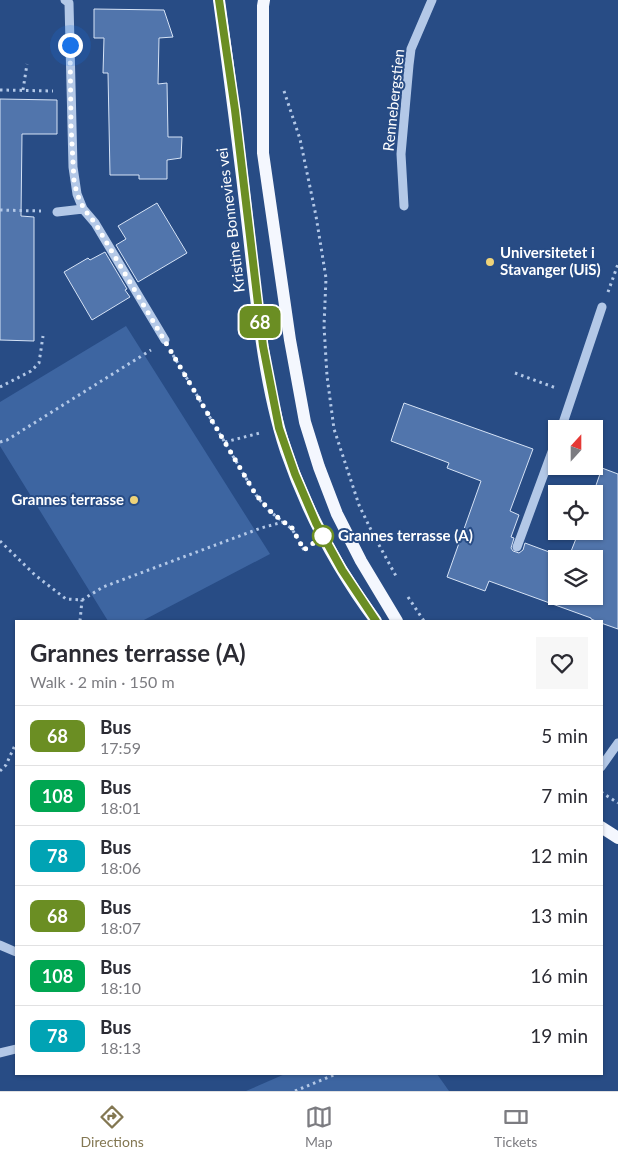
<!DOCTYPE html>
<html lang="en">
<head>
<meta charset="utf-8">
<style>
	body { margin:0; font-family:Lato,sans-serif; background:#f7f7f7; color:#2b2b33; height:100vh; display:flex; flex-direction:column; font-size:19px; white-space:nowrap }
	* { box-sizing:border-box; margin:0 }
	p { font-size:16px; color:#7c7c81 }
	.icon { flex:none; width:28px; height:28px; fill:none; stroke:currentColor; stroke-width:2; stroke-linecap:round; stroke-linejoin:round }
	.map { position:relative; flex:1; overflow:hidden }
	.details { position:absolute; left:15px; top:620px; width:588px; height:455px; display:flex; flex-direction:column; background:#fff; border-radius:0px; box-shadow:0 1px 4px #0004 }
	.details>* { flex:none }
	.badge { padding:0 10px; border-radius:8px; font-size:18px; line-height:32px }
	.needle { width:32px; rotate:21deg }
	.tools { position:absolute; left:548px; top:420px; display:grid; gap:10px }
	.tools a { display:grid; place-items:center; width:55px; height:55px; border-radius:0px; background:#fff; box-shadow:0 1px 4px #0004; font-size:25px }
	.you { position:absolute; width:25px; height:25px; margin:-12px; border:4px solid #fff; border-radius:50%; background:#1a73e8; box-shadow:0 0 0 8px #1a73e833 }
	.map>.badge { position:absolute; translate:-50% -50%; box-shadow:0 0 0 2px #fff }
	.round { display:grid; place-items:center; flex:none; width:52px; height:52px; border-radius:0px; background:#f7f7f7 }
	.summary { display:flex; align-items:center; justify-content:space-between; height:85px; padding:0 15px }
	h1 { font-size:24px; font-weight:700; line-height:38px }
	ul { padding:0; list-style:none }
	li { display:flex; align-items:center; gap:15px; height:60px; padding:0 15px; border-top:1px solid #e1e1e2 }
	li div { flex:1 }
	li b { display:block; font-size:19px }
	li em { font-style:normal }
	li .badge { min-width:55px; font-weight:700; text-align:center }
	.menu { display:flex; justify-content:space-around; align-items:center; height:70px; border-top:1px solid #e1e1e2; background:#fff; font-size:14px; color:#7c7c81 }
	.menu a { display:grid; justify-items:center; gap:2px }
	.menu .on { color:#837752 }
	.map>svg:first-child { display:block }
</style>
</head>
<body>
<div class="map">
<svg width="618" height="1091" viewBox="0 0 618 1091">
	<rect width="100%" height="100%" fill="#284c85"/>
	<path fill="#3d65a1" d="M 126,326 L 270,554 L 142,621 L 108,621 L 0,446 L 0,402 Z
		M 285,1074 L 437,1074 L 449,1091 L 246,1091 Z"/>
	<path fill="#5175ac" stroke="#d6e3f6" d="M 94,9 L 164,10 L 173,37 L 159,38 L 158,84 L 167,83 L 168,137 L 182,137 L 181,158 L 167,160 L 167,179 L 139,179 L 139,175 L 110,175 L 108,73 L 103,73 L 104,38 L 94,38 Z
		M 0,99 L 57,100 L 57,134 L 22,134 L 21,216 L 34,217 L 34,341 L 0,340 Z
		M 157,203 L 187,253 L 138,282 L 116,245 L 126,239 L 118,226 Z
		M 105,252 L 127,289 L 125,290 L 130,297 L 92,320 L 64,272 L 88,258 L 90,260 Z
		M 404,403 L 533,449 L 510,511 L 519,515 L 511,537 L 514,538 L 511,548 L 513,551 L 519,553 L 523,550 L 525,543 L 568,559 L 556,559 L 556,596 L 594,596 L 594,559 L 568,559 L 579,531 L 594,531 L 593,494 L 602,468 L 618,474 L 618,629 L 601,623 L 601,621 L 596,621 L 591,619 L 591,618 L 489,581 L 485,591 L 447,577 L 481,481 L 447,468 L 449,463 L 391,441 Z"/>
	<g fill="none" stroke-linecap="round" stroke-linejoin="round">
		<path stroke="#b3c8e7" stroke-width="3" stroke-dasharray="2.5 4" stroke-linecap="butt" d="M 0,90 L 53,91
			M 23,90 L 27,64
			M 284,91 L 300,139 L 316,216 L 326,278 L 324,326 L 327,376 L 334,429 L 359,505 L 373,534 L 396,576
			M 0,210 L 41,211
			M 608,292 L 618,264
			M 173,355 L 256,495 L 267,509 L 292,529 L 304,550
			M 515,373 L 556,388
			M 0,387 L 31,371 L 39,363 L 43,336
			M 0,442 L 7,440 L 151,350
			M 225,442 L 260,433
			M 0,541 L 35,575 L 66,599 L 82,600 L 103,587 L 261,528 L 283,522
			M 408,597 L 424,621
			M 80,621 L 82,600
			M 0,771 L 6,765 L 16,743
			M 601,792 L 618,803
			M 295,1091 L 336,1074"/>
		<path stroke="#b3c8e7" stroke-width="9" d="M 65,0 L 69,3 L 73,167 L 77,194 L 83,209 L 95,223 L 165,340
			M 404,206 L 401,154 L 409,65 L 411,49 L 432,0
			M 57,212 L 83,209
			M 561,429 L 602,307
			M 517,547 L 556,441
			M 601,767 L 618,743
			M 0,945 L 16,952
			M 0,1053 L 16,1049"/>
		<path stroke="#f4f7fe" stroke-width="12" d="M 219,0 C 230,79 240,157 249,236 C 257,307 264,384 286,451 C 307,512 338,570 376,621
			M 264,0 L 263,6 L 263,153 L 290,340 L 305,422 L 319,467 L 337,514 L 361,561 L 397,621
			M 601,827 L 618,838"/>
	</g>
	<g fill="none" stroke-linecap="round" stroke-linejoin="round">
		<g stroke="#fff" stroke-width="11">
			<path id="line" d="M 219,0 L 235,110 L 263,346 L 279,428 L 295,474 L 316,523 L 342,570 L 376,621"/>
		</g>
		<use href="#line" stroke="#6b8e23" stroke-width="8"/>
		<path stroke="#fff" stroke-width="5" stroke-dasharray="0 9" d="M 70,45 L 71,126 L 74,180 L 77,194 L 84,209 L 95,223 L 256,495 L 272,513 L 292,528 L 304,550 L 323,536"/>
	</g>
	<g fill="#efd379" stroke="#284c85" stroke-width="2">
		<circle cx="490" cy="262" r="5"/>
		<circle cx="134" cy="500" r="5"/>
	</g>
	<circle fill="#fff" stroke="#6b8e23" stroke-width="2.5" cx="323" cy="536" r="10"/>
	<g text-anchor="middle" stroke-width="4" stroke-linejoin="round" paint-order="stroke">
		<g font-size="15" fill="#fff" stroke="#284c85">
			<text transform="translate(394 100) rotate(-84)" y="5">Rennebergstien</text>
			<text transform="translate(231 220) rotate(-97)" y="5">Kristine Bonnevies vei</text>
		</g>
		<g font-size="15" font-weight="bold" fill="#fff" stroke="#284c85" text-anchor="start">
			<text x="500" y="258">Universitetet i<tspan x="500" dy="17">Stavanger (UiS)</tspan></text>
			<text x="124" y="505" text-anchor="end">Grannes terrasse</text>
		</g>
		<g font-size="15" font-weight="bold" fill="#fff" stroke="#284c85" text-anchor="start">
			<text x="338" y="541">Grannes terrasse (A)</text>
		</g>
	</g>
</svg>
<div class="tools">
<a><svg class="needle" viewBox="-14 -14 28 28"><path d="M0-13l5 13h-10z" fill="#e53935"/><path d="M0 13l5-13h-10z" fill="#7c7c81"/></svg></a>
<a><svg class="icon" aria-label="locate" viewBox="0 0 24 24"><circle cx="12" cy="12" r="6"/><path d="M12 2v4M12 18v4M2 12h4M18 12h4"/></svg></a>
<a><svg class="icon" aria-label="layers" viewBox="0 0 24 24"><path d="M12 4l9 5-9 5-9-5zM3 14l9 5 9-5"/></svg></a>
</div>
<div class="you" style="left:70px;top:45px"></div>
<b class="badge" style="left:260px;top:322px;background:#6b8e23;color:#fff">68</b>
<section class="details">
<div class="summary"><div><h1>Grannes terrasse (A)</h1><p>Walk · 2 min · 150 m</p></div><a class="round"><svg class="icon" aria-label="heart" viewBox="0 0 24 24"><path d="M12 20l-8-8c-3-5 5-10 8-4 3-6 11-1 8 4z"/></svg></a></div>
<ul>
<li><span class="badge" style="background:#6b8e23;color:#fff">68</span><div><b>Bus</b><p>17:59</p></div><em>5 min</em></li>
<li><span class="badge" style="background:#00a651;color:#fff">108</span><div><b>Bus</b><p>18:01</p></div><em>7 min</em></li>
<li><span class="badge" style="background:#00a3b4;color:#fff">78</span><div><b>Bus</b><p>18:06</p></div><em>12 min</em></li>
<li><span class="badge" style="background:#6b8e23;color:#fff">68</span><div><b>Bus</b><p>18:07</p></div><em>13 min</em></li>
<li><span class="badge" style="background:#00a651;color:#fff">108</span><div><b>Bus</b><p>18:10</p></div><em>16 min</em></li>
<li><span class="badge" style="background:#00a3b4;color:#fff">78</span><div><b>Bus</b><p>18:13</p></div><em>19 min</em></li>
</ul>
</section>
</div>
<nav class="menu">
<a class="on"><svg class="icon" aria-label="directions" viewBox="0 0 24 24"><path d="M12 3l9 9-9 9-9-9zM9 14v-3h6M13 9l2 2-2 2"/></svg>Directions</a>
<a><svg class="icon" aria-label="map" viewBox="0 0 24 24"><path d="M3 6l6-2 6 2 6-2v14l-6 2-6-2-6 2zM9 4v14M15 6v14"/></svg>Map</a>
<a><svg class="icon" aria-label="tickets" viewBox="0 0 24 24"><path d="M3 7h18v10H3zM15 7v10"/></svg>Tickets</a>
</nav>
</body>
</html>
